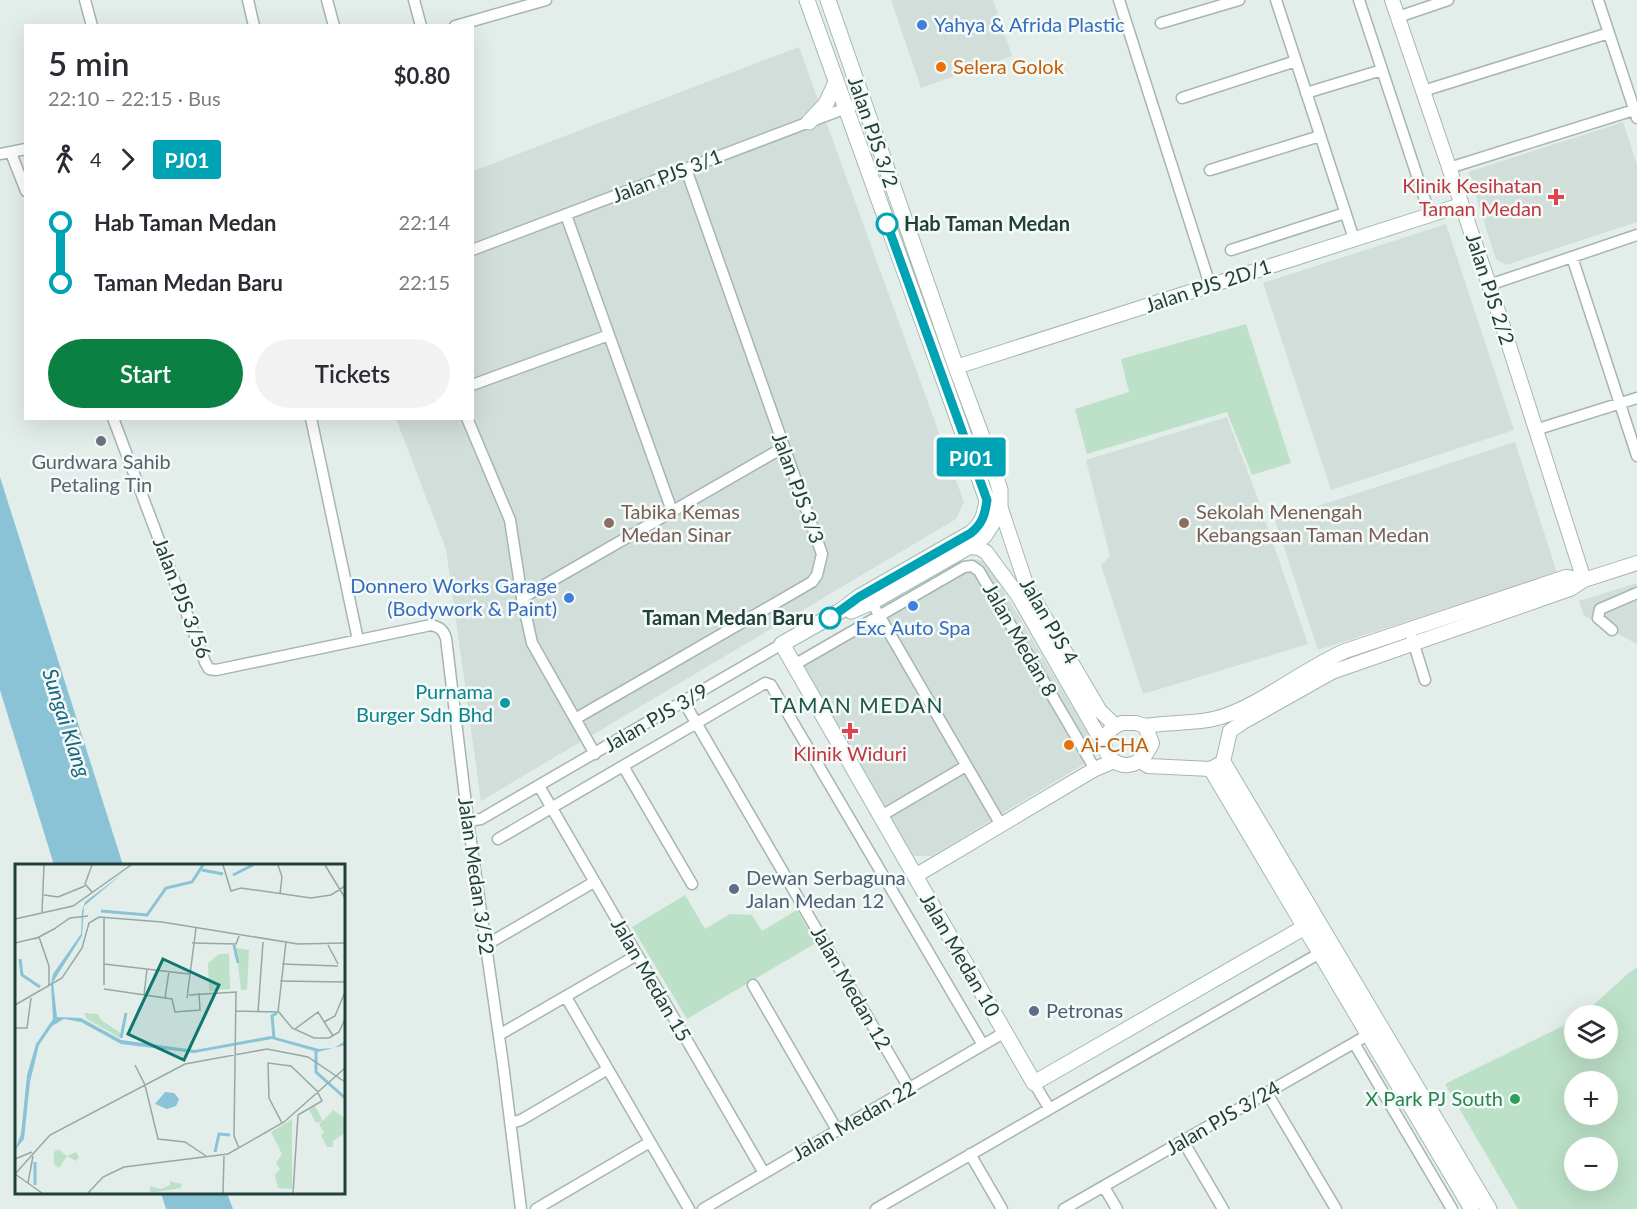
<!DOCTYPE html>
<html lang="en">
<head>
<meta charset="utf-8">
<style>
	body { margin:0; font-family:Lato,sans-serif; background:#f2f2f3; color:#2b2b33; height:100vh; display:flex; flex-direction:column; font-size:22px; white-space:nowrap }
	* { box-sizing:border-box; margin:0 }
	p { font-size:20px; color:#7c7c81 }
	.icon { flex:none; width:33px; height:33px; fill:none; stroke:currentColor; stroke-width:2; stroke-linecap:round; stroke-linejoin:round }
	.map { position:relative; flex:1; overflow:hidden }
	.details { position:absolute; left:24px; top:24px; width:450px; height:396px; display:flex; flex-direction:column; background:#fff; border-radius:0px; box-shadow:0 6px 24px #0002 }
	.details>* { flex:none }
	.badge { padding:0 12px; border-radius:4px; font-size:21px; line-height:39px }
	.buttons { position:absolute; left:1564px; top:1005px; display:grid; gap:12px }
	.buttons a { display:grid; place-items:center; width:54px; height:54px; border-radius:50%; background:#fff; box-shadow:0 6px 24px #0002; font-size:30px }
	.map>.badge { position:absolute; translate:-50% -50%; box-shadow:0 0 0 3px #fff }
	.legs { display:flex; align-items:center; gap:9px; height:66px; padding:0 24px; font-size:20px }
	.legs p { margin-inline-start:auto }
	.head { display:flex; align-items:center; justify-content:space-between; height:102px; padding:0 24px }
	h1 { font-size:33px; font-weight:600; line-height:45px }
	.primary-button { display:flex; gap:12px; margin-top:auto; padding:12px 24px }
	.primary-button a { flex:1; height:69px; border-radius:36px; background:#0b8043; color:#fff; font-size:24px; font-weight:600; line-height:69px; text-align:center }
	.primary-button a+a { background:#f2f2f3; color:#2b2b33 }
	ul { padding:0 24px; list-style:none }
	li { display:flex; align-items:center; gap:21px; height:60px; font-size:22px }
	li i { display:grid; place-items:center; width:9px; height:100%; margin:0 8px; background:currentColor }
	li i::after { content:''; width:15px; height:15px; margin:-8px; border:4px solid; border-radius:50%; background:#fff }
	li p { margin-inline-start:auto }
	li:first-child i { background:linear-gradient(#0000 50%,currentColor 0) }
	li:last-child i { background:linear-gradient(currentColor 50%,#0000 0) }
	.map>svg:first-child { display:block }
</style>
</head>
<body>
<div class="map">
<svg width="1637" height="1209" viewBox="0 0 1637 1209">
	<rect width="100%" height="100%" fill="#e3eeea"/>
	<path fill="#d2ded9" d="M 891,0 L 993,0 L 1012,56 L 921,88 Z
		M 799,47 L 964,502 L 956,519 L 481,801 L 446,549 L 396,419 L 472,418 L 473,171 Z
		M 1623,122 L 1637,164 L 1637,222 L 1506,265 L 1496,259 L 1468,172 Z
		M 1446,224 L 1514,430 L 1331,490 L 1263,283 Z
		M 1227,417 L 1255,491 L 1308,644 L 1143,694 L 1101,565 L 1110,556 L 1086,460 Z
		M 1515,442 L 1557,573 L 1318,650 L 1275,520 Z
		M 971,559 L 986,561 L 1093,742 L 1094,758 L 932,856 L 913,856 L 801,667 L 802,656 Z
		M 1637,583 L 1637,644 L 1584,616 L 1579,601 Z"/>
	<path fill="#bce0c8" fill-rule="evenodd" d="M 1246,324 L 1291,463 L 1252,475 L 1227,412 L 1087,454 L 1075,409 L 1129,392 L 1121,359 Z
		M 685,895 L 705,929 L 730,914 L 752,915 L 762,931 L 797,910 L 816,943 L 687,1019 L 632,927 Z
		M 1637,968 L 1637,1209 L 1518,1209 L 1445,1084 L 1575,1020 L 1575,1048 L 1608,1048 L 1608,1016 L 1582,1015 L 1630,972 ZM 1575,1082 L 1608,1082 L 1608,1114 L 1575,1114 ZM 1575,1148 L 1608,1148 L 1608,1180 L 1575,1180 Z"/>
	<path fill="#8ac3d5" d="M 0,477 L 123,865 L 54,865 L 0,690 Z
		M 161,1193 L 227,1193 L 233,1209 L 166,1209 Z"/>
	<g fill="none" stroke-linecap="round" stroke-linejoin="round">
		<g stroke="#a5b6b2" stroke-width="13">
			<path id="minor" d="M 85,0 L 92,26
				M 248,0 L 254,26
				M 327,0 L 334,26
				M 414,0 L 421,26
				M 1119,0 L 1210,285
				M 1276,0 L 1354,239
				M 1359,0 L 1430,215
				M 1598,0 L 1637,118
				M 1398,17 L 1448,0
				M 1161,23 L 1239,0
				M 455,26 L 546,0
				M 1423,91 L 1609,33
				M 1306,93 L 1382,70
				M 1182,98 L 1296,61
				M 11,153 L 26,191
				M 0,154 L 26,149
				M 1449,168 L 1634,110
				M 1210,170 L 1320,136
				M 566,215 L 672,511
				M 472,250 L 862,102
				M 1231,250 L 1345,213
				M 1572,257 L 1637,456
				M 1489,285 L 1637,235
				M 472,385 L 609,335
				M 113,418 L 205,662 L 209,669 L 216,670 L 431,625 C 439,627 443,629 446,638 L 468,821 L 503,1064 L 521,1209
				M 311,418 L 358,640
				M 467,418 L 510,520 L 522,598 L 532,643 L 595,754
				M 1535,430 L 1637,398
				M 522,598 L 784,447
				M 876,610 L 1001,825
				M 1612,630 L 1598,618 L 1600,609 L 1637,593
				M 1412,638 L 1425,680
				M 794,665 L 964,567 L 972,566 L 979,571 L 1095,769
				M 684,702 L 909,1088
				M 575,719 L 812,582 L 817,575 L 822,554 L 686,169
				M 623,766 L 692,884
				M 539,786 L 764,1173
				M 881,816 L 966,766
				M 468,821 L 481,819 L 782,644
				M 498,839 L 765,683 L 771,685 L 983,1045
				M 486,945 L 594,882
				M 753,985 L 837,1130
				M 566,997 L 689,1209
				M 499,1035 L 637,955
				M 1354,1043 L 1452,1209
				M 1034,1083 L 1049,1108
				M 1267,1093 L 1336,1209
				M 511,1123 L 521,1120 L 608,1069
				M 1183,1141 L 1223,1209
				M 970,1154 L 1002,1209
				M 1104,1187 L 1117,1209
				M 536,1209 L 650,1142
				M 703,1209 L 1005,1032
				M 876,1209 L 1320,953
				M 1064,1209 L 1373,1032"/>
		</g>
		<g stroke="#a5b6b2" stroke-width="16">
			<path id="tertiary" d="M 1392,0 L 1498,311 L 1584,580
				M 956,367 L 1461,205
				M 1000,506 L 1027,587 L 1100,711 L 1116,726
				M 970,547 L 979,548 L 986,552 L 1017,594 L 1105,747
				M 1122,723 L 1136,723 L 1145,726 L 1152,743 C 1130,795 1077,741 1122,723 Z
				M 1145,726 C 1173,721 1200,725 1227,715 C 1269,699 1304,669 1345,651 L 1566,577 L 1584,580
				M 1139,760 L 1148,766 L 1211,769 L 1223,762 L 1230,731 L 1243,722 L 1332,672 L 1570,589 L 1584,580 L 1637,563
				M 915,876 L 1095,769 L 1112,762"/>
		</g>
		<g stroke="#a1bab3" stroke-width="17">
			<path id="secondary" d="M 807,0 L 987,500 C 985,514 983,523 971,533 L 859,597 L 842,610 L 782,644 L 1034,1083 L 1317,920
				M 828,0 L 956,367 L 991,461 L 1000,490 L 1000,506 L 996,518 L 985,535 L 977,542 L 872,602 L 851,611
				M 809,122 L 826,104 L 836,82
				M 1223,762 L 1489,1209
				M 1211,769 L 1472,1209"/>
		</g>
		<use href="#minor" stroke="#fff" stroke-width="10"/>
		<use href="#tertiary" stroke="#fff" stroke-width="14"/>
		<use href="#secondary" stroke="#fff" stroke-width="15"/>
	</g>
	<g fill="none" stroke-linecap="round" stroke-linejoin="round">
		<g stroke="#fff" stroke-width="14">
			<path id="line-1" d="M 830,618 L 859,597 L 971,533 C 983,523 985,514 987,500 L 887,224"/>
		</g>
		<use href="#line-1" stroke="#00a3b4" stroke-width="9"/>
	</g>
	<g fill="#3f7fe0" stroke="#f4faf8" stroke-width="2">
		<circle cx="922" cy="25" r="6"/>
		<circle cx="569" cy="598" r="6"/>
		<circle cx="913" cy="606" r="6"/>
	</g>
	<g fill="#e8710a" stroke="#f4faf8" stroke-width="2">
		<circle cx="941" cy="67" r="6"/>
		<circle cx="1069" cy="745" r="6"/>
	</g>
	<g fill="#e0444e" stroke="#f4faf8" stroke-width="2">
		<path d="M1553 188h6v6h6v6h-6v6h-6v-6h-6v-6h6z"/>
		<path d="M847 722h6v6h6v6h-6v6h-6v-6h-6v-6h6z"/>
	</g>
	<g fill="#fff" stroke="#00a3b4" stroke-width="3">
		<circle cx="887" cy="224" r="10"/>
		<circle cx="830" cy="618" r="10"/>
	</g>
	<circle fill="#6b7280" stroke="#f4faf8" stroke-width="2" cx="101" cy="441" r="6"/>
	<g fill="#8d6e63" stroke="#f4faf8" stroke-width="2">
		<circle cx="609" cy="523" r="6"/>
		<circle cx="1184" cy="523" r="6"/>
	</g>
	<circle fill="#0f9aa8" stroke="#f4faf8" stroke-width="2" cx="505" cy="703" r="6"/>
	<g fill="#5c6f8a" stroke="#f4faf8" stroke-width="2">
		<circle cx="734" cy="889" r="6"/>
		<circle cx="1034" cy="1011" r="6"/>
	</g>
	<circle fill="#2e9e5b" stroke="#f4faf8" stroke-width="2" cx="1515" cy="1099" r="6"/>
	<g text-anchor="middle" stroke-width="5" stroke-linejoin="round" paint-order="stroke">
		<g font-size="20" fill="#366cbe" stroke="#f4faf8" text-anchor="start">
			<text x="934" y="32">Yahya &amp; Afrida Plastic</text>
			<text x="557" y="593" text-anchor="end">Donnero Works Garage<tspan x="557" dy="23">(Bodywork &amp; Paint)</tspan></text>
			<text x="913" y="635" text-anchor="middle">Exc Auto Spa</text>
		</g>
		<g font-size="20" fill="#c56008" stroke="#f4faf8" text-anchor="start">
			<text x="953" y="74">Selera Golok</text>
			<text x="1081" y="752">Ai-CHA</text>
		</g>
		<g font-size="20" fill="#22403b" stroke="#f4faf8">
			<text transform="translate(873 132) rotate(71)" y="7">Jalan PJS 3/2</text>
			<text transform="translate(667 176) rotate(-21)" y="7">Jalan PJS 3/1</text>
			<text transform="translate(1208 286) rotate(-18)" y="7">Jalan PJS 2D/1</text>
			<text transform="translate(1490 289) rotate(72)" y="7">Jalan PJS 2/2</text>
			<text transform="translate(798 488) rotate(70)" y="7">Jalan PJS 3/3</text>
			<text transform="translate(182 598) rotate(69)" y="7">Jalan PJS 3/56</text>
			<text transform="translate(1049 621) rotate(60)" y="7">Jalan PJS 4</text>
			<text transform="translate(1020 640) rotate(60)" y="7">Jalan Medan 8</text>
			<text transform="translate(656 718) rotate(-30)" y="7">Jalan PJS 3/9</text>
			<text transform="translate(476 876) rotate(82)" y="7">Jalan Medan 3/52</text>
			<text transform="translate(960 955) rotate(60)" y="7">Jalan Medan 10</text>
			<text transform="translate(651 980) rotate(60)" y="7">Jalan Medan 15</text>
			<text transform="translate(851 988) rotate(60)" y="7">Jalan Medan 12</text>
			<text transform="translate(1223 1118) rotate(-30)" y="7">Jalan PJS 3/24</text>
			<text transform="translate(854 1121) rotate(-30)" y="7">Jalan Medan 22</text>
		</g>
		<g font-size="20" fill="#be3a42" stroke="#f4faf8" text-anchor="end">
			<text x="1542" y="193">Klinik Kesihatan<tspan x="1542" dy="23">Taman Medan</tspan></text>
			<text x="850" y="761" text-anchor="middle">Klinik Widuri</text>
		</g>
		<g font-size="20" font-weight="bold" fill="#22403b" stroke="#f4faf8" text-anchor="start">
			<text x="904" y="231">Hab Taman Medan</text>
			<text x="814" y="625" text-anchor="end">Taman Medan Baru</text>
		</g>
		<g font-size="20" fill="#5b616d" stroke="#f4faf8">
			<text x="101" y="469">Gurdwara Sahib<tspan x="101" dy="23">Petaling Tin</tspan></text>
		</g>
		<g font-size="20" fill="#785e54" stroke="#f4faf8" text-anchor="start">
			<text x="621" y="519">Tabika Kemas<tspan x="621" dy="23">Medan Sinar</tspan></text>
			<text x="1196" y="519">Sekolah Menengah<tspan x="1196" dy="23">Kebangsaan Taman Medan</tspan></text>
		</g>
		<g font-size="20" fill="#0d838f" stroke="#f4faf8" text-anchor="end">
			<text x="493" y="699">Purnama<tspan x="493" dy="23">Burger Sdn Bhd</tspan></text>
		</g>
		<g font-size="20" fill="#4e5e75" stroke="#f4faf8" text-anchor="start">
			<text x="746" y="885">Dewan Serbaguna<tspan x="746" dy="23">Jalan Medan 12</tspan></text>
			<text x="1046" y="1018">Petronas</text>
		</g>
		<g font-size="20" fill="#27864d" stroke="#f4faf8" text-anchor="end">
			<text x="1503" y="1106">X Park PJ South</text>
		</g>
		<g font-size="21" letter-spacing="1.5" fill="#1d544b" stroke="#f4faf8">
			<text x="857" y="713">TAMAN MEDAN</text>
		</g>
		<g font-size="21" font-style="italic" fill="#19667f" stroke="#f4faf8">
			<text transform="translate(66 723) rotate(72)" y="7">Sungai Klang</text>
		</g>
	</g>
	<g transform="translate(15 864)">
		<rect width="330" height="330" fill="#e3eeea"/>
		<path d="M 221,84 L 234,86 L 232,126 L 226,126 ZM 204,90 L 214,90 L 215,125 L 194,127 L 193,99 ZM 69,149 L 83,150 L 86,156 L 107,170 L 105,174 L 72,155 ZM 300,242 L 308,257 L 318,246 L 330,254 L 330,269 L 318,277 L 318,283 L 312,283 L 306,271 L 309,269 L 304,260 L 308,257 L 301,259 L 294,246 ZM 277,255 L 277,325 L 263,324 L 260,311 L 265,305 L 261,299 L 267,290 L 256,268 ZM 43,285 L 52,292 L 61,288 L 64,293 L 61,297 L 52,292 L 44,304 L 39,300 L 39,288 ZM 155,317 L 167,320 L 166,324 L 135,329 L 135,322 L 146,325 L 155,321 Z" fill="#bce0c8"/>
		<path d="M 107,10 L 69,42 L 67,72 L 38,118 L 42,153 L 66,154 L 106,176 L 180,186 L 256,172 L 304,185 L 319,184 L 330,177 L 330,181 L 303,188 L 257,175 L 179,189 L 106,180 L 66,158 L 49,155 L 37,162 L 24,181 L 15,218 L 9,275 L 0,286 L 6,270 L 12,211 L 21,180 L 38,155 L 36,120 L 38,110 L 66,70 L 67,47 L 70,38 ZM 150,228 L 159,229 L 164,235 L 161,242 L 152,245 L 140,240 Z" fill="#8ac3d5"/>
		<path fill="none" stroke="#8ac3d5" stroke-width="3" d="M 187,6 L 208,10M 218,11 L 238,1M 86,47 L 132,51 L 151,24 L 177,18 L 188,1M 219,81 L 223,99M 5,95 L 7,111 L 25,123M 106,174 L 111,149M 259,174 L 257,152 L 262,149M 301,186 L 301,208 L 330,234M 200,288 L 204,270 L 215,271M 20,298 L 20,321"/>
		<path fill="none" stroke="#96a8a4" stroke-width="1.5" d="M 208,1 L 216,27 L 226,24 L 296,34 L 316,31 L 330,22M 263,1 L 267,13 L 265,30M 310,1 L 330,34M 77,28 L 70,20 L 77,1M 29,31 L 43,33 L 70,22M 27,48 L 29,1M 0,55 L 58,42 L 116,1M 39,65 L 55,54 L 73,52M 24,73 L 34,102 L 34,121M 20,75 L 41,64M 0,79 L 21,74M 177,79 L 221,80 L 224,72M 313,81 L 323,100M 89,100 L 174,110M 267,100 L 323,102M 265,117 L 330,118M 89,121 L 89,54M 89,125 L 157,135 L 160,148 L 185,146 L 184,129M 129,131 L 132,105M 174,131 L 221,128 L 219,272 L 224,284M 150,134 L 154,107M 172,134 L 181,64M 0,141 L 47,114 L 67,84 L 74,59 L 84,53 L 147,58 L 283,80 L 330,79M 221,147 L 264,148M 263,147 L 277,164 L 299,174 L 314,174 L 324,168 L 330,155M 243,148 L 248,78M 263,148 L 271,78M 309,158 L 320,152 L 330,128M 0,164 L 12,164 L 16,134M 280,165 L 303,148 L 318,172M 120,201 L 130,221 L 143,275 L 170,278 L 191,292M 267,259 L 254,234 L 253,199 L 276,202 L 302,227 L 307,237 L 283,251M 0,295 L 17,288M 0,310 L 35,271 L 170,200 L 252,185 L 293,193 L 330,218M 0,310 L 27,329M 13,319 L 18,292M 73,329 L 88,313 L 109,303 L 213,290 L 269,258 L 330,204M 208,329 L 209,292M 278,329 L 283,251"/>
		<path fill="#0f766e" fill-opacity="0.15" stroke="#0f766e" stroke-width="3" d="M 148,95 L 204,121 L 169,196 L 113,170 Z"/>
		<rect width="330" height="330" fill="none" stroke="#22403b" stroke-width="3"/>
	</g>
</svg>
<div class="buttons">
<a><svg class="icon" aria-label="layers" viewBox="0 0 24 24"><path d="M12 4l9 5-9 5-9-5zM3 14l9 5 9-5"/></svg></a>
<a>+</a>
<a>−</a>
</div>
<b class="badge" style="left:971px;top:457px;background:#00a3b4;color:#fff">PJ01</b>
<section class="details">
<div class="head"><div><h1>5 min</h1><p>22:10 – 22:15 · Bus</p></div><b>$0.80</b></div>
<div class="legs"><svg class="icon" aria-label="walk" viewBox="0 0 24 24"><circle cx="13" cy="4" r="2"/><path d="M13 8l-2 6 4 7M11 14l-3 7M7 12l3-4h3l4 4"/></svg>4<svg class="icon" aria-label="forward" viewBox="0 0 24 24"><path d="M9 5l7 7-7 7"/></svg><b class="badge" style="background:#00a3b4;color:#fff">PJ01</b></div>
<ul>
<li><i style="color:#00a3b4"></i><b>Hab Taman Medan</b><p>22:14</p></li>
<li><i style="color:#00a3b4"></i><b>Taman Medan Baru</b><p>22:15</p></li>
</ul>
<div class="primary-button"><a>Start</a><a>Tickets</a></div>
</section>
</div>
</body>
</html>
